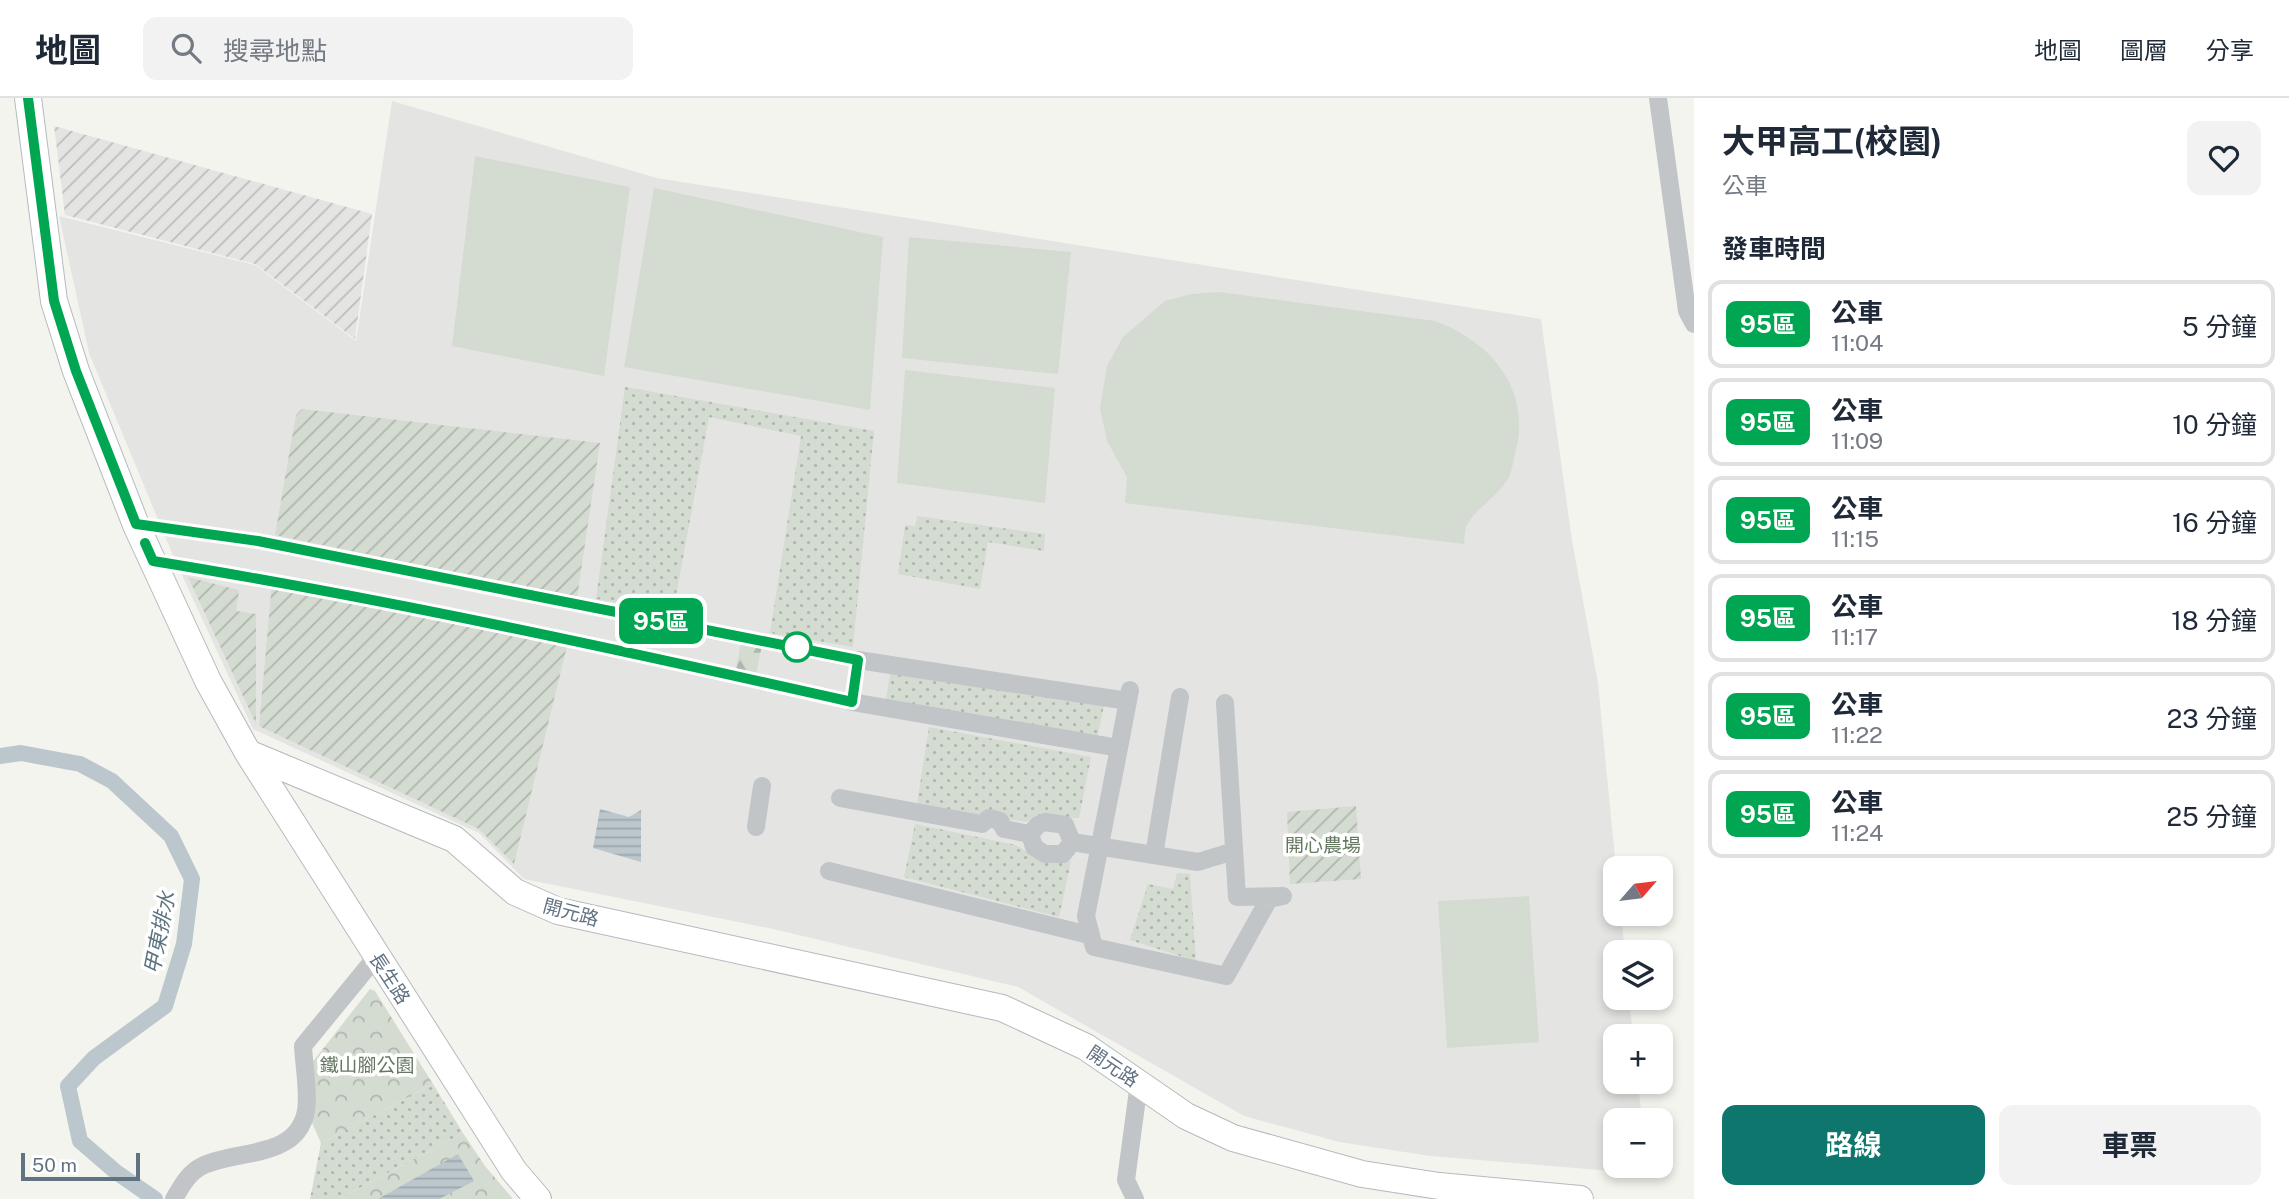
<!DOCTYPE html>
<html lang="zh-TW">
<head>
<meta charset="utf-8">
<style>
	body { margin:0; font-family:"Public Sans","Noto Sans TC",sans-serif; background:#f2f2f3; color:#1f2937; height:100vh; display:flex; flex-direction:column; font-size:26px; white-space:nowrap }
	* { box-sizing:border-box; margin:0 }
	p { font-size:23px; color:#747a83 }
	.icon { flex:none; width:38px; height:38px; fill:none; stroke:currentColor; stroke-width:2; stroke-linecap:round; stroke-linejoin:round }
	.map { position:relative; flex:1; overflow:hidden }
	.sheet { display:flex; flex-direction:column; background:#fff; width:595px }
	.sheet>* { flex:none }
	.badge { padding:0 14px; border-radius:10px; font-size:24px; line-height:46px }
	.needle { width:46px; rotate:62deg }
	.controls { position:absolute; left:1603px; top:758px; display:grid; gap:14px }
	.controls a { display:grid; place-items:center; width:70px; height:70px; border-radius:14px; background:#fff; box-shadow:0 4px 10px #0003; font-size:35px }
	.scale { position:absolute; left:21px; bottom:18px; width:119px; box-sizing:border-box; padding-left:7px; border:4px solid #617283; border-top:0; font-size:19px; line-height:24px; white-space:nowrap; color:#617283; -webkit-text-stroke:5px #fff; paint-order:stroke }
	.map>.badge { position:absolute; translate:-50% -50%; box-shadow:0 0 0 4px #fff }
	h2 { padding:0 28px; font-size:26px; line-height:63px }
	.round { display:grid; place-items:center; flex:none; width:74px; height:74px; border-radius:14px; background:#f2f2f3 }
	.overview { display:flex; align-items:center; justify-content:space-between; height:119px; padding:0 28px }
	h1 { font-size:33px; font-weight:700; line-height:52px }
	.button { display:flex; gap:14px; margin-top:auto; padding:14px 28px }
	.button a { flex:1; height:80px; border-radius:14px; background:#0f766e; color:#fff; font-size:28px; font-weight:700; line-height:80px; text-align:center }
	.button a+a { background:#f2f2f3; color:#1f2937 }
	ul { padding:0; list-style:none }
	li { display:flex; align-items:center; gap:21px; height:88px; margin:0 14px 10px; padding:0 14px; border:4px solid #e0e1e3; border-radius:14px }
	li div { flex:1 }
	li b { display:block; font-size:26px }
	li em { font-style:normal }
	li .badge { min-width:77px; font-weight:700; text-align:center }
	header { display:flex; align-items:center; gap:42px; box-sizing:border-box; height:98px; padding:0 35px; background:#fff; border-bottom:2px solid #e0e1e3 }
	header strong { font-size:33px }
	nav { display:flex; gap:38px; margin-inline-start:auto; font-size:24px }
	.search { width:490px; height:63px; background:#f2f2f3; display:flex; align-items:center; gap:18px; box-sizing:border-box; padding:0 24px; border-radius:14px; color:#747a83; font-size:26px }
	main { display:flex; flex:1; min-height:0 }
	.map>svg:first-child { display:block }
</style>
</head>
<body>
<header>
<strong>地圖</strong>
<div class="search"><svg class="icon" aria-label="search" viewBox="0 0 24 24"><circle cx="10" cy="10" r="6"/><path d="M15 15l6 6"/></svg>搜尋地點</div>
<nav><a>地圖</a><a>圖層</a><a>分享</a></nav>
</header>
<main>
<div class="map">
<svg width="1694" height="1101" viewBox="0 0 1694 1101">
	<defs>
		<pattern id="industrial-furrows" width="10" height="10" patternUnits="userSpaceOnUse" patternTransform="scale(1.75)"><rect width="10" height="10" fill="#e4e5e3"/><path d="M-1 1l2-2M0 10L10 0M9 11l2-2" fill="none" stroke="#bcbebd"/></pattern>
		<pattern id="grass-dots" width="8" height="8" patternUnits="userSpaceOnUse" patternTransform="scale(1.75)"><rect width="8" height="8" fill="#d4dbd0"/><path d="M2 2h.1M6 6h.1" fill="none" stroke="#afb6ae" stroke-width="1.8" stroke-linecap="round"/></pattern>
		<pattern id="forest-firs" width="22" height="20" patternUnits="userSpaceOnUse" patternTransform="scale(1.75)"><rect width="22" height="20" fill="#d4dbd0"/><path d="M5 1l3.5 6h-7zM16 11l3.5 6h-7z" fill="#afb6ae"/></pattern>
		<pattern id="park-crowns" width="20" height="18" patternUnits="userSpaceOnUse" patternTransform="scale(1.75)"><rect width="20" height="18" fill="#d4dbd0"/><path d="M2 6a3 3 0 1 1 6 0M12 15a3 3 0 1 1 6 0" fill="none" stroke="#afb6ae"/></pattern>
		<pattern id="garden-furrows" width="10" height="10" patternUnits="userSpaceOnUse" patternTransform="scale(1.75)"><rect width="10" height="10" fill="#d4dbd0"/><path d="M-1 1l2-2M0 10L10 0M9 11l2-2" fill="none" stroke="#afb6ae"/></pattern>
		<pattern id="water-rules" width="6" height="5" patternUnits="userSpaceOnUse" patternTransform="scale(1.75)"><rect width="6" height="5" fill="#bbc7cc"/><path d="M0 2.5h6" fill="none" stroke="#9ba6ab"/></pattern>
	</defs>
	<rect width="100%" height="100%" fill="#f4f4ef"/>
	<path fill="#e4e5e3" d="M 392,3 L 657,80 L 1541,221 L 1572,442 L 1598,585 L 1616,770 L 1615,816 L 1621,816 L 1625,854 L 1615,854 L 1615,900 L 1629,900 L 1633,938 L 1615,938 L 1615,984 L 1638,984 L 1642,1022 L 1615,1022 L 1615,1068 L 1646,1068 L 1647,1076 L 1430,1058 L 1339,1044 L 1244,1018 L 1018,889 L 773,831 L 524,781 L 479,735 L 253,631 L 174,460 L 89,255 L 59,118 L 255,167 L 356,243 Z"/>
	<path fill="url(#industrial-furrows)" d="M 54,28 L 372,116 L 355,241 L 255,166 L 65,117 Z"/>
	<path fill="url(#grass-dots)" d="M 625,289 L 874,333 L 853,549 L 770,535 L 801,338 L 709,319 L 673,514 L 596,501 Z
		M 917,418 L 1045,436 L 1044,453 L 988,444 L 980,491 L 898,476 L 905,427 L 915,428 Z
		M 891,569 L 1105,603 L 1097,641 L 885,608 Z
		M 929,629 L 1091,659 L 1079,720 L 1034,720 L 1026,724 L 917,706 Z
		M 915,726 L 1016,747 L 1044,765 L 1059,762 L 1071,764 L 1059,819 L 904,779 Z
		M 1177,775 L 1190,776 L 1196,863 L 1130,842 L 1148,786 L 1173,791 Z
		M 433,986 L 463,1035 L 339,1101 L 310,1101 L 321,1045 Z"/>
	<path fill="url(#forest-firs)" d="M 741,543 L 762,547 L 756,576 L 736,572 Z"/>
	<path fill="url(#park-crowns)" d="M 370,891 L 375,893 L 433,986 L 321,1045 L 309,1018 L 311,966 Z
		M 463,1035 L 485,1068 L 513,1101 L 339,1101 Z"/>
	<path fill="url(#garden-furrows)" d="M 302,311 L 600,345 L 577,500 L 275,437 L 296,317 Z
		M 188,479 L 239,492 L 236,513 L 256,516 L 256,626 Z
		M 272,485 L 568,544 L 514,766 L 479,731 L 259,628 Z
		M 1356,708 L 1361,781 L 1290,786 L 1287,714 Z"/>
	<path fill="#d4dbd0" d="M 475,58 L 630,89 L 604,278 L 452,248 Z
		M 654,90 L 883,139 L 870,312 L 624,269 Z
		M 909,139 L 1071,154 L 1058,276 L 902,260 Z
		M 1219,194 L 1435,223 C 1491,243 1533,293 1515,356 C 1513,364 1512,374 1508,381 C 1497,399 1478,409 1468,425 C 1464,430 1465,440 1464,446 L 1125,405 L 1127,379 L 1107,343 L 1100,310 L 1107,268 L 1123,239 L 1165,203 L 1191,196 Z
		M 905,272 L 1055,290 L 1045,405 L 897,385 Z
		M 1529,798 L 1539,944 L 1447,950 L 1438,803 Z"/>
	<path fill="url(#water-rules)" d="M 600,711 L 629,719 L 641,712 L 641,764 L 593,750 Z
		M 458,1056 L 474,1083 L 439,1101 L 378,1101 Z"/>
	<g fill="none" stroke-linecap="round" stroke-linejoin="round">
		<path stroke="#bbc7cc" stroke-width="16" d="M 0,658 L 21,655 L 80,666 L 112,683 L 171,738 L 192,781 L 184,846 L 165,908 L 94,960 L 68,988 L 80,1043 L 116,1074 L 155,1101"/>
		<g stroke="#b5babf" stroke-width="28">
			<path id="secondary" d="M 28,0 L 54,203 L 76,273 L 136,427 L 208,583 L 248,655 L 514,1073 L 538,1101
				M 248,655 L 454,741 L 515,794 L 558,813 L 1002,910 L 1086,949 L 1186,1018 L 1233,1040 L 1362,1076 L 1439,1088 L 1580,1101"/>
		</g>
		<path stroke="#c1c5c8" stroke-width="18" d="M 1658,0 L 1687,213 L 1694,226
			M 858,562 L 1128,603
			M 852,604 L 1119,650 L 1086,818 L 1094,849 L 1226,878 L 1269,801 L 1283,798 L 1237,799 L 1225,605
			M 1119,650 L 1130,592
			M 840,700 L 982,726 L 989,720 L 1000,723 L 1004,731 L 1030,736 L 1034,749 L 1045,756 L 1063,756 L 1072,744 L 1198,764 L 1234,753
			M 756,729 L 762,688
			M 1030,736 L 1038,727 L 1045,724 L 1065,727 L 1072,744
			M 1154,757 L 1180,599
			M 829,773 L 1089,837
			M 174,1101 C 181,1089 188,1075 202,1068 C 236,1051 297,1062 306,1013 C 309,993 304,968 303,948 L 376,859
			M 1135,1101 L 1126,1082 L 1139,985"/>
		<use href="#secondary" stroke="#fff" stroke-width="26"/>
	</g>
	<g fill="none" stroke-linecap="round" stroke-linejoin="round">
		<g stroke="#fff" stroke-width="16">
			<path id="line" d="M 28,0 L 54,203 L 76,273 L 136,426 L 258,443 L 858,562 L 852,604 C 620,552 388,501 153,463 L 145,445"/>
		</g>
		<use href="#line" stroke="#00a651" stroke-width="10"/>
	</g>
	<circle fill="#fff" stroke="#00a651" stroke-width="3.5" cx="797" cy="549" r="14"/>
	<g text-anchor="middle" stroke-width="7" stroke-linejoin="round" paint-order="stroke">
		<g font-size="19" fill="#647960" stroke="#fff">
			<text x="1323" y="754">開心農場</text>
			<text x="367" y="974">鐵山腳公園</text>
		</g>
		<g font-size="19" fill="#617283" stroke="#fff">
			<text transform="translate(571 814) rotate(15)" y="7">開元路</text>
			<text transform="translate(390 880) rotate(57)" y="7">長生路</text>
			<text transform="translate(1113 968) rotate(34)" y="7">開元路</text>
		</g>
		<g font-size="21" font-style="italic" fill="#5c7580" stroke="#fff">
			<text transform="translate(160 835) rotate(-79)" y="7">甲東排水</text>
		</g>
	</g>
</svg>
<div class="controls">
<a><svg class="needle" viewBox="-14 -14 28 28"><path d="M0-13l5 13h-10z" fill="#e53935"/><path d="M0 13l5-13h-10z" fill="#747a83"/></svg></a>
<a><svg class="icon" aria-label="layers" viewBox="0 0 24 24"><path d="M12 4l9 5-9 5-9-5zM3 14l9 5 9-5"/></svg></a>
<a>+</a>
<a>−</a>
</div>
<div class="scale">50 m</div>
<b class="badge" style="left:661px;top:523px;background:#00a651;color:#fff">95區</b>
</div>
<section class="sheet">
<div class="overview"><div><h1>大甲高工(校園)</h1><p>公車</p></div><a class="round"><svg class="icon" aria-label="heart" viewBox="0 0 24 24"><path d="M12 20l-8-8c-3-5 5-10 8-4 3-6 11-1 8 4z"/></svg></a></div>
<h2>發車時間</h2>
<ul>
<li><span class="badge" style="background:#00a651;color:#fff">95區</span><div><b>公車</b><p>11:04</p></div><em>5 分鐘</em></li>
<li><span class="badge" style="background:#00a651;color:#fff">95區</span><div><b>公車</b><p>11:09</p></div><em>10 分鐘</em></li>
<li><span class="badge" style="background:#00a651;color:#fff">95區</span><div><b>公車</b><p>11:15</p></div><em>16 分鐘</em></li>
<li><span class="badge" style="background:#00a651;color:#fff">95區</span><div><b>公車</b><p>11:17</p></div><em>18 分鐘</em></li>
<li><span class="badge" style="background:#00a651;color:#fff">95區</span><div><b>公車</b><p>11:22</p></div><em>23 分鐘</em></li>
<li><span class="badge" style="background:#00a651;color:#fff">95區</span><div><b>公車</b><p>11:24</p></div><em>25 分鐘</em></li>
</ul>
<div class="button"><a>路線</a><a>車票</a></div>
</section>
</main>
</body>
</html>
